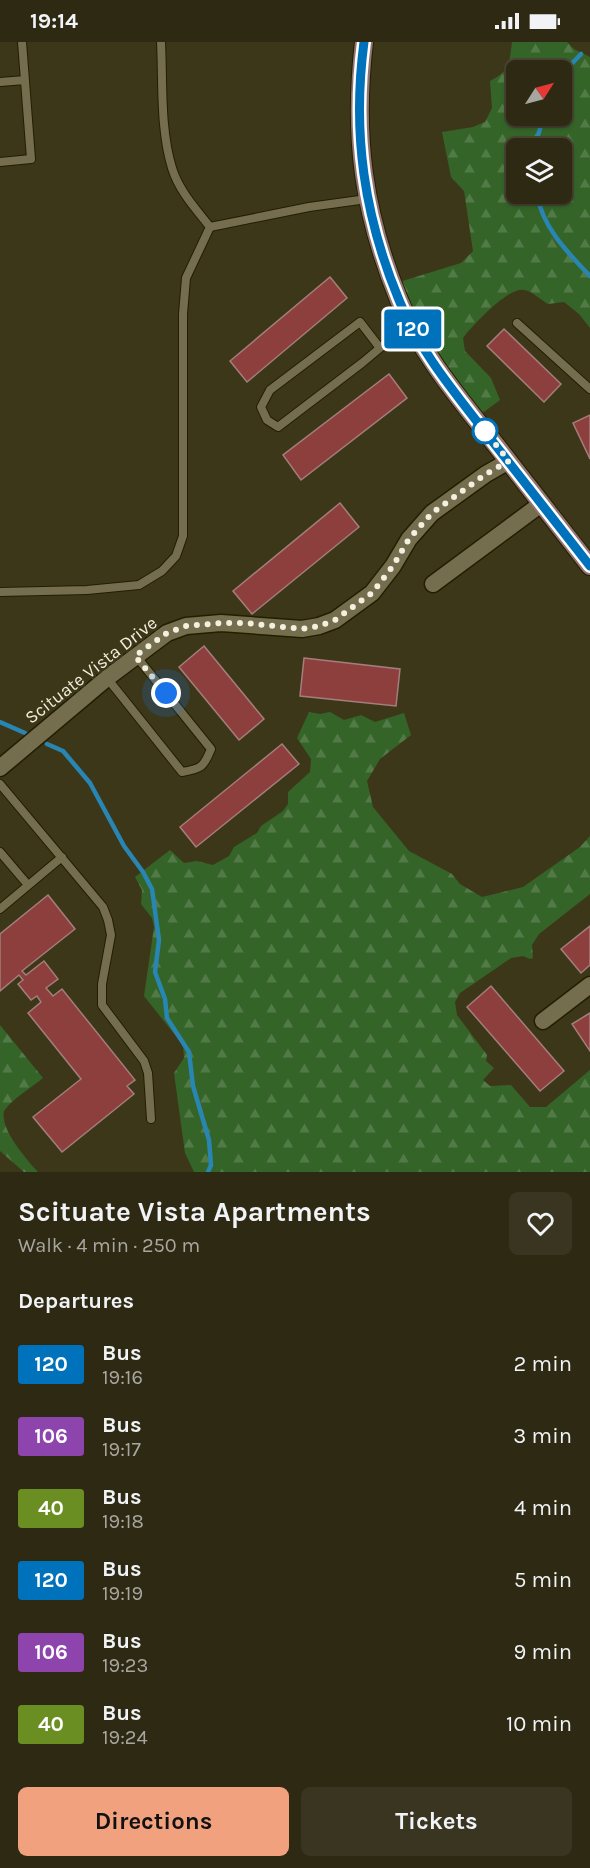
<!DOCTYPE html>
<html lang="en">
<head>
<meta charset="utf-8">
<style>
	body { margin:0; font-family:Karla,sans-serif; background:#3a3521; color:#f1f3f6; height:100vh; display:flex; flex-direction:column; font-size:22px; white-space:nowrap }
	* { box-sizing:border-box; margin:0 }
	p { font-size:20px; color:#a7a6a0 }
	.icon { flex:none; width:33px; height:33px; fill:none; stroke:currentColor; stroke-width:2; stroke-linecap:round; stroke-linejoin:round }
	.map { position:relative; height:1130px; overflow:hidden }
	.side { display:flex; flex-direction:column; background:#2e2913; flex:1 }
	.side>* { flex:none }
	.badge { padding:0 12px; border-radius:4px; font-size:21px; line-height:39px }
	.needle { width:39px; rotate:54deg }
	.controls { position:absolute; left:506px; top:18px; display:grid; gap:12px }
	.controls a { display:grid; place-items:center; width:66px; height:66px; border-radius:9px; background:#2e2913; box-shadow:0 2px 4px #0004,0 0 0 2px #494533; font-size:30px }
	.you { position:absolute; width:30px; height:30px; margin:-15px; border:4px solid #fff; border-radius:50%; background:#1a73e8; box-shadow:0 0 0 9px #1a73e833 }
	.map>.badge { position:absolute; translate:-50% -50%; box-shadow:0 0 0 3px #fff }
	h2 { padding:0 18px; font-size:22px; line-height:54px }
	.round { display:grid; place-items:center; flex:none; width:63px; height:63px; border-radius:9px; background:#3a3521 }
	.headline { display:flex; align-items:center; justify-content:space-between; height:102px; padding:0 18px }
	h1 { font-size:28px; font-weight:700; line-height:45px }
	.action { display:flex; gap:12px; margin-top:auto; padding:12px 18px }
	.action a { flex:1; height:69px; border-radius:9px; background:#f1a17d; color:#111; font-size:24px; font-weight:700; line-height:69px; text-align:center }
	.action a+a { background:#3a3521; color:#f1f3f6 }
	ul { padding:0; list-style:none }
	li { display:flex; align-items:center; gap:18px; height:72px; padding:0 18px }
	li div { flex:1 }
	li b { display:block; font-size:22px }
	li em { font-style:normal }
	li .badge { min-width:66px; font-weight:700; text-align:center }
	.status { display:flex; justify-content:space-between; align-items:center; height:42px; padding:0 30px; background:#2e2913; direction:ltr }
	.status svg { height:16px; fill:currentColor }
	.map>svg:first-child { display:block }
</style>
</head>
<body>
<div class="status"><b>19:14</b><svg viewBox="0 0 49 12"><path d="M0 12V9h3v3zM5 12V6h3v6zM10 12V3h3v9zM15 12V0h3v12zM26 1h20v11H26zM47 4h2v5h-2z"/></svg></div>
<div class="map">
<svg width="590" height="1130" viewBox="0 0 590 1130">
	<defs>
		<pattern id="forest-firs" width="22" height="20" patternUnits="userSpaceOnUse" patternTransform="scale(1.5)"><rect width="22" height="20" fill="#346428"/><path d="M5 1l3.5 6h-7zM16 11l3.5 6h-7z" fill="#527a47"/></pattern>
	</defs>
	<rect width="100%" height="100%" fill="#3d3719"/>
	<path fill="url(#forest-firs)" fill-rule="evenodd" d="M 512,0 L 567,0 L 574,7 L 590,15 L 590,286 L 579,272 L 564,260 L 548,262 C 541,258 532,249 524,248 C 509,244 471,285 463,296 L 465,309 L 491,336 L 500,358 L 477,375 L 450,344 L 396,241 L 461,221 L 473,209 L 464,149 L 451,135 L 442,90 L 473,85 L 485,80 L 492,66 L 490,39 C 511,28 509,21 512,0 ZM 516,28 L 561,28 L 561,74 L 516,74 ZM 516,106 L 561,106 L 561,152 L 516,152 Z
		M 309,670 L 320,672 L 330,670 L 344,678 L 361,673 L 375,680 L 404,671 L 411,693 L 380,717 L 367,739 L 373,765 L 409,809 L 452,832 L 460,842 L 482,855 L 523,845 L 580,805 L 590,794 L 590,852 L 539,892 L 532,903 L 533,916 L 530,917 L 523,914 L 511,916 L 460,951 L 455,960 L 457,973 L 487,1013 L 486,1019 L 494,1026 L 483,1038 L 490,1044 L 511,1043 L 530,1065 L 546,1065 L 590,1028 L 590,1130 L 194,1130 L 185,1111 L 174,1031 L 184,1016 L 183,1003 L 144,954 L 154,885 L 152,876 L 141,862 L 142,848 L 135,835 L 170,808 L 184,821 L 197,819 L 213,823 L 229,814 L 234,805 L 257,791 L 261,784 L 283,769 L 288,762 L 288,750 L 310,730 L 311,717 L 297,696 Z
		M 0,983 L 43,1036 C 31,1046 13,1056 4,1069 C 0,1088 26,1116 38,1130 L 24,1130 L 0,1109 Z"/>
	<g fill="none" stroke-linecap="round" stroke-linejoin="round">
		<path stroke="#2986b2" stroke-width="4.5" d="M 561,33 L 581,12
			M 534,106 L 544,74
			M 537,152 C 542,185 568,211 590,234
			M 0,680 L 25,691
			M 47,702 L 63,709 L 90,741 L 124,804 L 143,830 L 152,847 L 159,898 L 155,930 L 165,957 L 167,976 L 189,1010 L 193,1044 L 209,1098 L 211,1123 L 208,1130"/>
	</g>
	<path fill="#8d3f3e" stroke="#a37e7c" stroke-width="1.5" d="M 330,235 L 347,256 L 247,340 L 230,319 Z
		M 504,287 L 561,342 L 544,360 L 487,304 Z
		M 389,332 L 407,356 L 301,438 L 283,413 Z
		M 590,373 L 590,417 L 573,381 Z
		M 340,461 L 359,485 L 252,572 L 233,549 Z
		M 204,604 L 264,677 L 239,698 L 179,625 Z
		M 304,616 L 400,627 L 396,664 L 300,654 Z
		M 282,702 L 299,722 L 196,805 L 180,785 Z
		M 48,853 L 75,887 L 22,929 L 26,933 L 44,919 L 58,937 L 46,946 L 53,954 L 62,947 L 135,1038 L 127,1044 L 134,1052 L 62,1110 L 33,1075 L 81,1037 L 28,971 L 41,960 L 37,954 L 31,958 L 18,942 L 23,938 L 19,933 L 0,949 L 0,892 Z
		M 590,884 L 590,923 L 581,931 L 561,907 Z
		M 491,944 L 564,1029 L 540,1049 L 467,965 Z
		M 590,971 L 590,1009 L 572,982 Z"/>
	<g fill="none" stroke-linecap="round" stroke-linejoin="round">
		<g stroke="#241e01" stroke-width="10">
			<path id="lane" d="M 161,0 C 163,41 160,87 172,126 C 179,149 196,167 210,185
				M 0,40 L 25,38
				M 0,120 L 31,117 L 22,0
				M 210,185 L 309,165 L 367,157
				M 517,281 L 590,347
				M 380,306 L 360,280 L 270,348 L 261,365 L 267,378 L 278,385 L 362,321 L 410,281
				M 0,550 L 87,548 L 139,543 L 162,529 L 176,514 L 183,494 L 183,272 L 186,236 L 210,185
				M 107,636 L 182,730 C 201,727 204,725 211,707 L 136,614
				M 0,742 L 103,865 L 108,878 L 111,893 L 102,942 L 102,963 L 144,1019 L 148,1031 L 151,1077
				M 0,810 L 28,843
				M 0,867 L 62,815"/>
		</g>
		<g stroke="#241e01" stroke-width="19">
			<path id="street" d="M 433,542 L 541,462
				M 0,726 L 107,636 L 167,591 L 186,584 L 221,581 L 302,587 L 319,584 L 335,578 L 372,551 L 393,524 L 409,497 L 432,471 L 486,432 L 509,419
				M 543,979 L 590,943"/>
		</g>
		<g stroke="#241e01" stroke-width="20">
			<path id="secondary" d="M 364,0 C 353,94 363,170 399,258 C 420,310 458,355 492,398 C 525,440 557,482 590,524"/>
		</g>
		<use href="#lane" stroke="#746e4f" stroke-width="8"/>
		<use href="#street" stroke="#746e4f" stroke-width="16"/>
		<use href="#secondary" stroke="#917572" stroke-width="18"/>
	</g>
	<g fill="none" stroke-linecap="round" stroke-linejoin="round">
		<g stroke="#fff" stroke-width="14">
			<path id="line" d="M 364,0 C 352,91 364,174 399,258 C 419,309 456,352 489,395 C 523,438 556,481 590,524"/>
		</g>
		<use href="#line" stroke="#0072bc" stroke-width="9"/>
		<path stroke="#f3f0df" stroke-width="6" stroke-dasharray="0 10.8" d="M 166,651 L 135,614 L 167,591 L 186,584 L 221,581 L 246,581 L 302,587 L 319,584 L 335,578 L 372,551 L 393,524 L 409,497 L 432,471 L 486,432 L 509,419 L 484,388 L 485,389"/>
	</g>
	<circle fill="#fff" stroke="#0072bc" stroke-width="3" cx="485" cy="389" r="12"/>
	<g text-anchor="middle" stroke-width="5" stroke-linejoin="round" paint-order="stroke">
		<g font-size="18" fill="#f3f0df" stroke="#3d3719">
			<text transform="translate(91 628) rotate(-38)" y="6">Scituate Vista Drive</text>
		</g>
	</g>
</svg>
<div class="controls">
<a><svg class="needle" viewBox="-14 -14 28 28"><path d="M0-13l5 13h-10z" fill="#e53935"/><path d="M0 13l5-13h-10z" fill="#a7a6a0"/></svg></a>
<a><svg class="icon" aria-label="layers" viewBox="0 0 24 24"><path d="M12 4l9 5-9 5-9-5zM3 14l9 5 9-5"/></svg></a>
</div>
<div class="you" style="left:166px;top:651px"></div>
<b class="badge" style="left:413px;top:287px;background:#0072bc;color:#fff">120</b>
</div>
<section class="side">
<div class="headline"><div><h1>Scituate Vista Apartments</h1><p>Walk · 4 min · 250 m</p></div><a class="round"><svg class="icon" aria-label="heart" viewBox="0 0 24 24"><path d="M12 20l-8-8c-3-5 5-10 8-4 3-6 11-1 8 4z"/></svg></a></div>
<h2>Departures</h2>
<ul>
<li><span class="badge" style="background:#0072bc;color:#fff">120</span><div><b>Bus</b><p>19:16</p></div><em>2 min</em></li>
<li><span class="badge" style="background:#8e44ad;color:#fff">106</span><div><b>Bus</b><p>19:17</p></div><em>3 min</em></li>
<li><span class="badge" style="background:#6b8e23;color:#fff">40</span><div><b>Bus</b><p>19:18</p></div><em>4 min</em></li>
<li><span class="badge" style="background:#0072bc;color:#fff">120</span><div><b>Bus</b><p>19:19</p></div><em>5 min</em></li>
<li><span class="badge" style="background:#8e44ad;color:#fff">106</span><div><b>Bus</b><p>19:23</p></div><em>9 min</em></li>
<li><span class="badge" style="background:#6b8e23;color:#fff">40</span><div><b>Bus</b><p>19:24</p></div><em>10 min</em></li>
</ul>
<div class="action"><a>Directions</a><a>Tickets</a></div>
</section>
</body>
</html>
